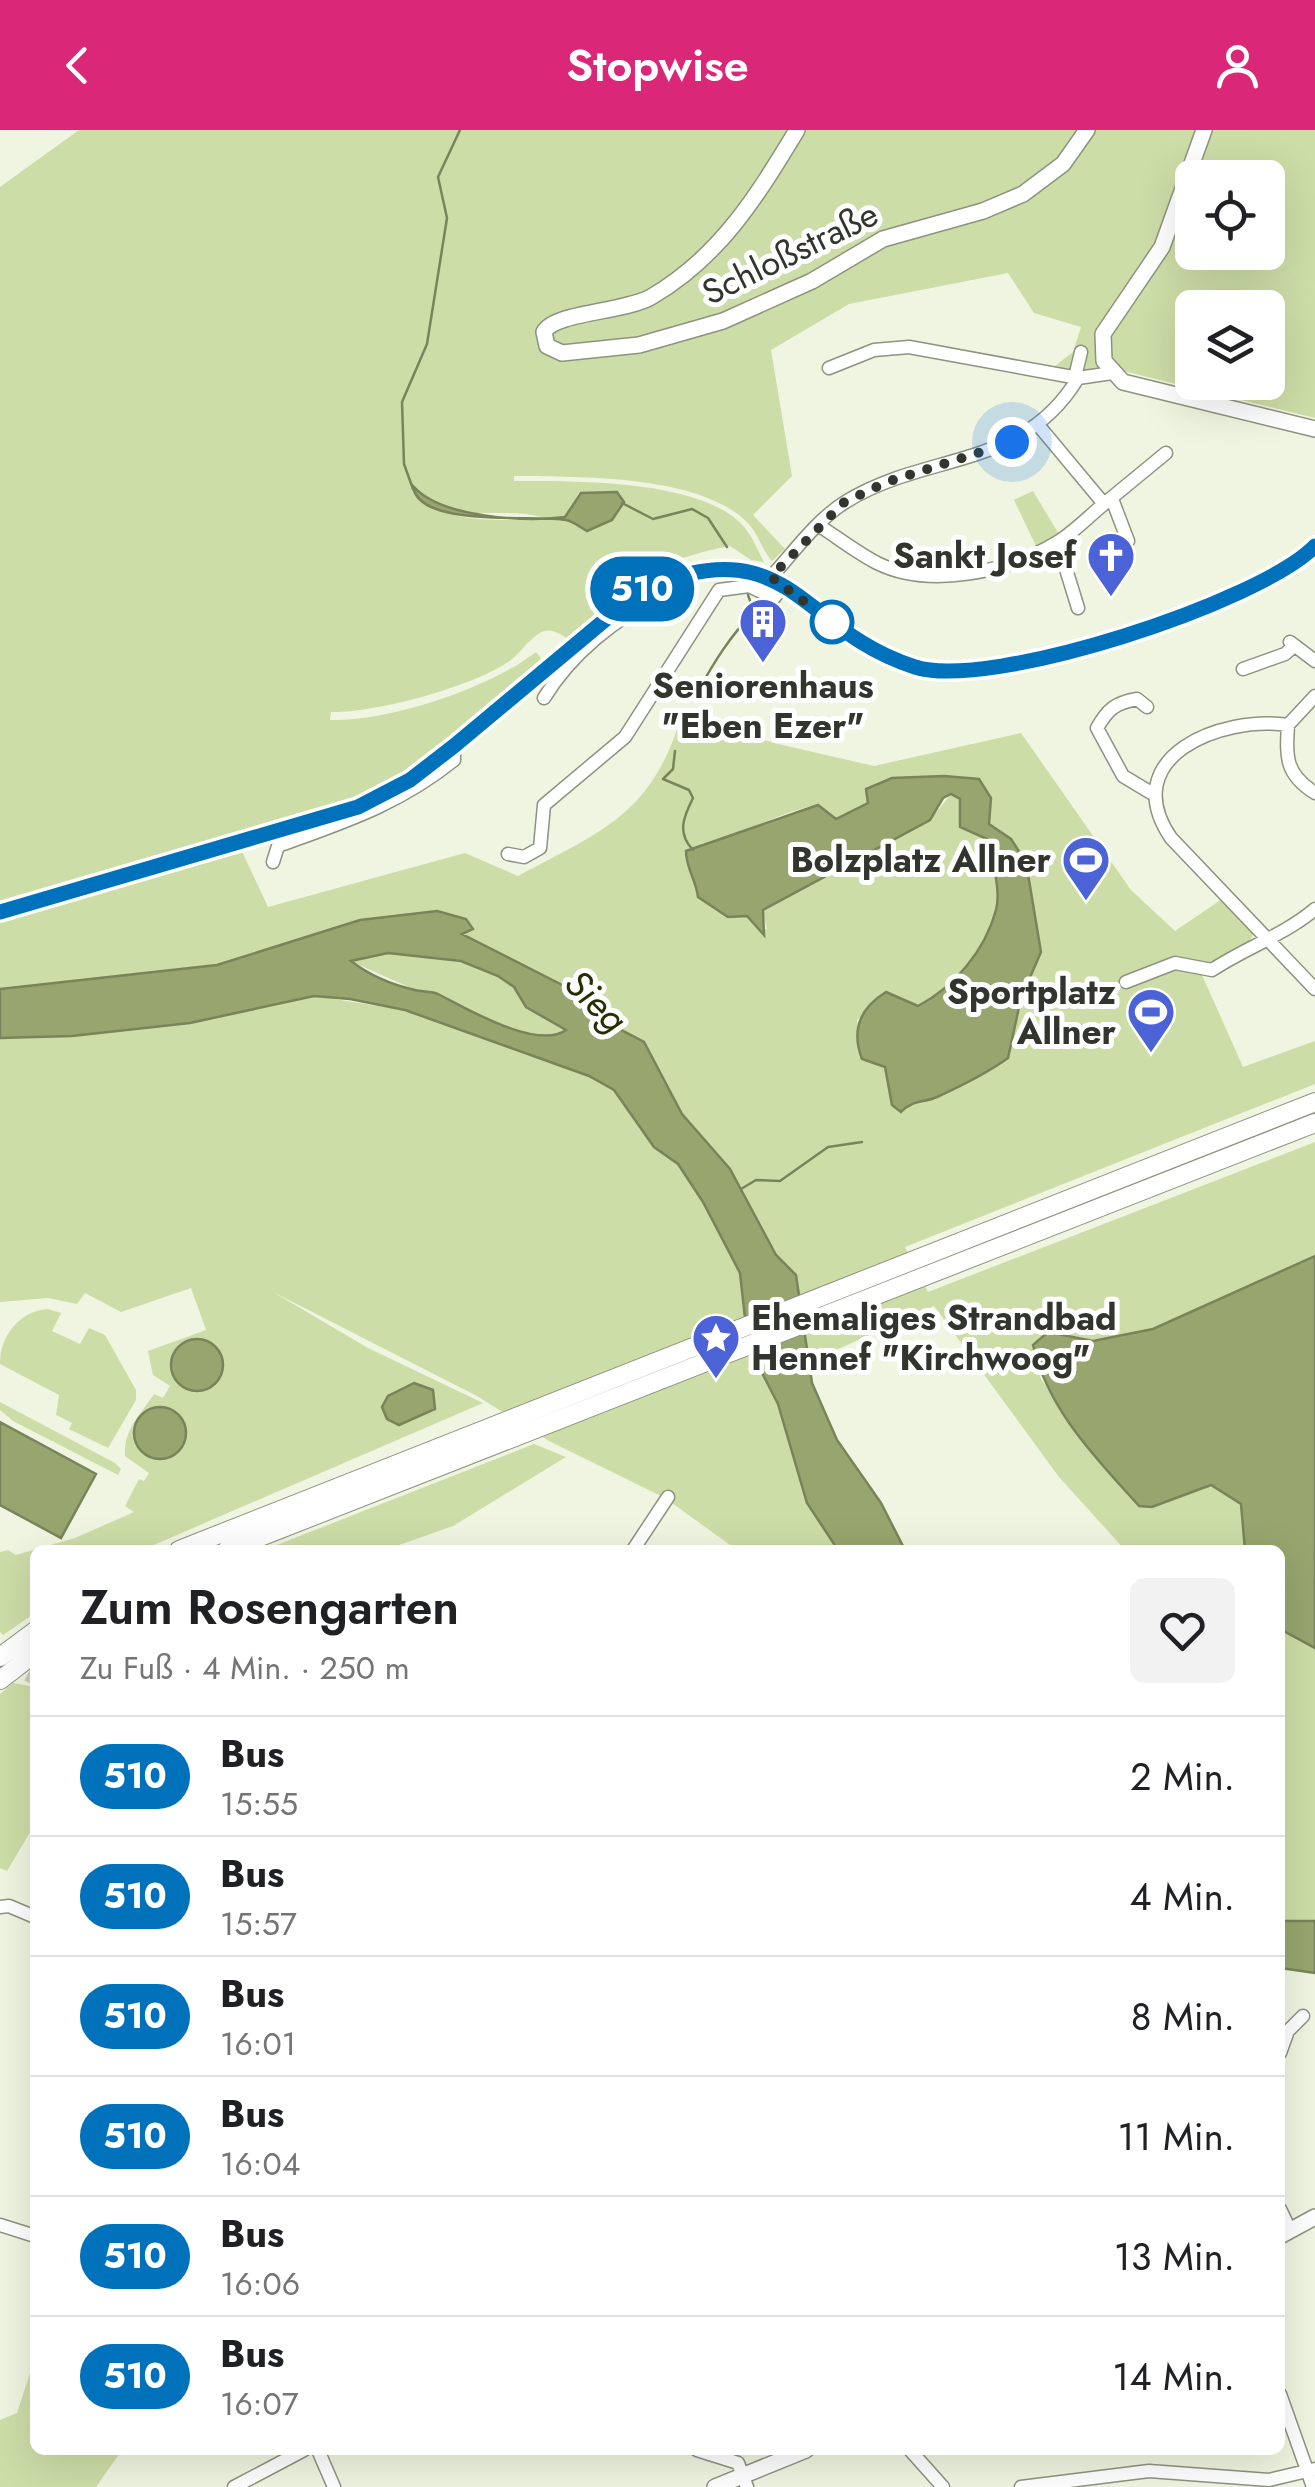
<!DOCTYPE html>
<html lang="de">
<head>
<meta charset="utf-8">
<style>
	body { margin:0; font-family:Jost,sans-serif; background:#f2f2f2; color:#202124; height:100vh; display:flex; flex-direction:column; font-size:38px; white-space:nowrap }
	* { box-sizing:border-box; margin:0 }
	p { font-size:32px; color:#757577 }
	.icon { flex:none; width:55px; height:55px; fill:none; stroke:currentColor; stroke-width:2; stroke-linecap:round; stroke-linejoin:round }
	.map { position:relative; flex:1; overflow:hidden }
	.details { position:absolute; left:30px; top:1415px; width:1255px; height:910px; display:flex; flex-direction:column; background:#fff; border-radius:15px; box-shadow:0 10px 40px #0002 }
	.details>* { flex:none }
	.badge { padding:0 20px; border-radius:32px; font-size:35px; line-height:65px }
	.controls { position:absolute; left:1175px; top:30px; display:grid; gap:20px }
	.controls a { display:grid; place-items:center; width:110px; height:110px; border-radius:15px; background:#fff; box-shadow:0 10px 40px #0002; font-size:50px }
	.you { position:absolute; width:50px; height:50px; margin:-25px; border:8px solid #fff; border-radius:50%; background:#1a73e8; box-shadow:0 0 0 15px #1a73e833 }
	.map>.badge { position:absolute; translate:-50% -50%; box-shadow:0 0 0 5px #fff }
	.round { display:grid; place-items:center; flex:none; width:105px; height:105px; border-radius:15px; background:#f2f2f2 }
	.overview { display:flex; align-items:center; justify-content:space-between; height:170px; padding:0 50px }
	h1 { font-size:48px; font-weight:600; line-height:75px }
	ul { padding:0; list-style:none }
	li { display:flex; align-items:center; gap:30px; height:120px; padding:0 50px; border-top:2px solid #e0e0e0 }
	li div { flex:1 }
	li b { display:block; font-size:38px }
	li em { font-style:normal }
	li .badge { min-width:110px; font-weight:700; text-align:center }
	header { display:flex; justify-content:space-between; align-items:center; height:130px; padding:0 50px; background:#db2777; color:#fff; font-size:45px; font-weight:600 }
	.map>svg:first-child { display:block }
</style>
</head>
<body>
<header><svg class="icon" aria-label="back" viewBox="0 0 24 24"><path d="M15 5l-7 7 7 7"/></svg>Stopwise<svg class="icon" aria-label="person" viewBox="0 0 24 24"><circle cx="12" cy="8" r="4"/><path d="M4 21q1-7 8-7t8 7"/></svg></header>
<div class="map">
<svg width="1315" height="2357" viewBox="0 0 1315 2357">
	<rect width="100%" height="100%" fill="#eff5e0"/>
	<path fill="#cddda7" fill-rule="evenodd" d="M 79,0 L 1315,0 L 1315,288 L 1107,237 L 1075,243 L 1050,240 L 1073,222 L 1081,197 L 1034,183 L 1008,143 L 849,174 L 771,220 L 792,346 L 753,385 L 785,419 L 772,431 C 762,420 758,403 747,392 C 698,344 578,347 514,346 L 514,351 C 573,351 705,349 745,398 C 753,408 758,421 764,432 L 751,430 L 730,416 C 649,431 627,457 568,509 C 559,503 550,497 540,503 C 529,509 521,522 511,530 C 475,556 376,583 331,582 L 330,590 C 388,592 490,558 536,522 L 543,531 L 368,679 L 239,715 L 268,777 L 465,723 L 518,746 C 604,700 651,685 682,585 L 774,613 L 874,636 L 1021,603 L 1131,760 L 1175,801 L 1225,767 L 1254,800 C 1250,822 1218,832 1198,836 L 1243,937 L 1315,911 L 1315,954 L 905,1117 L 928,1162 L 1315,1012 L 1315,1126 L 1153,1199 L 1093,1211 L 1048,1202 L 1040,1247 L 1078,1306 L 1138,1376 L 1152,1377 L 1211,1355 L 1241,1374 L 1245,1420 L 1125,1420 L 1059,1347 L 934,1176 L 809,1232 L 796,1145 L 776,1125 L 730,1039 L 682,984 L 644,912 L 589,883 L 568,858 L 462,804 L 463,801 L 398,788 L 360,790 L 217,835 L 0,859 L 0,57 ZM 1192,48 L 1268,48 L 1268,122 L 1192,122 ZM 1192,178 L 1268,178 L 1268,252 L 1192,252 ZM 413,357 C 448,395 490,378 532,385 C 546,388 556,391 570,384 L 578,364 L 621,364 L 611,390 L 593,400 C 582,399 573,391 563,390 C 519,386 441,403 413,357 ZM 978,649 L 991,668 L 989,694 L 1011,709 L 1026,732 L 1041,822 L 1021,868 L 1008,928 C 974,953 934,970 892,975 L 885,937 L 862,929 L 857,890 C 875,875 893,881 915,876 C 948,868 991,811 997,779 C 1001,761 993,735 991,717 L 987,709 L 960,697 L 961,669 L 951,664 L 930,690 L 763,780 L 767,800 L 747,786 L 728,787 L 699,767 L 701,714 C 742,706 779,682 817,675 L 835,689 L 869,672 Z
		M 1033,361 L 1060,406 L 1037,418 L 1014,370 Z
		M 387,823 L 461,831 L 498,846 L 514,857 L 526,877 L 566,900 L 557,905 L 533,905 L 481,889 L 350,831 Z
		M 314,866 L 404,880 L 589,946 L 614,960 L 654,1017 L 678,1034 L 703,1072 L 740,1143 L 745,1188 L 760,1239 L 778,1274 L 807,1373 L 838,1420 L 737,1420 L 665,1368 L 549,1311 L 477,1266 L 273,1162 L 368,1218 L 483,1273 L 142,1420 L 35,1420 L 35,1483 L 3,1505 L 0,1502 L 0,1422 L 8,1420 L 16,1425 L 75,1408 L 134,1382 L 125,1376 L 139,1349 L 144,1351 L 149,1343 L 125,1326 C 123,1300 141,1284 154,1264 L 163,1268 L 170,1256 L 153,1245 L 148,1221 L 206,1200 L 191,1158 L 121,1182 L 85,1163 L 77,1174 L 48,1168 L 0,1172 L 0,908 L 72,906 Z
		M 48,1179 L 61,1183 L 52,1201 L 80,1214 L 89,1198 L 105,1205 L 136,1260 L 136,1270 L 108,1318 L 69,1299 L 72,1293 L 56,1285 L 59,1265 L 0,1234 C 0,1205 20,1181 48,1179 Z
		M 0,1272 L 115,1333 L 121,1339 L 118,1345 L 13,1291 L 0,1280 Z
		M 534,1314 L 566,1327 L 453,1396 L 385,1420 L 264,1420 Z
		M 1280,1499 L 1315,1518 L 1315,1791 L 1280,1791 Z
		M 13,1553 L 35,1557 L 35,1694 L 7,1741 L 0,1738 L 0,1564 Z
		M 35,2228 L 35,2320 L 122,2320 L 96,2357 L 0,2357 L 0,2290 L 17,2283 Z"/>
	<path fill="#97a66e" stroke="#79845a" stroke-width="2.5" fill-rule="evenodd" d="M 413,356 C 441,388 525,392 565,387 L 581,363 L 617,362 L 624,372 L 612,390 L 587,401 C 581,398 573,391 566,390 C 536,384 418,399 413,356 Z
		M 944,646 L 979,649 L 991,668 L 989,694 L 1011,709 L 1026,732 L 1041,822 L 1021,868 L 1008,928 C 986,944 961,956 937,967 C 923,973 912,970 901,982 L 892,975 L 885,937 L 862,929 C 851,900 860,878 886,862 L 918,876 C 954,857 985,821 996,780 C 1001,763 993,735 991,717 L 987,709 L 960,697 L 960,669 L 951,664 L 943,668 L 930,690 L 763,780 L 764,805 L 747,786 L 728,787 L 698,767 C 696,749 686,739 686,721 L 818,675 L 836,689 L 868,673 L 866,659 L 892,648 Z
		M 437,781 L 466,789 L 473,799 L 462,804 L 568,858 L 589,883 L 644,912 L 682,984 L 730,1039 L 776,1125 L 796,1145 L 812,1253 L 837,1310 L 881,1373 L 905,1420 L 838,1420 L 807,1373 L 778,1274 L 760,1239 L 745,1188 L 740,1143 L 703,1072 L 678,1034 L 654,1017 L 614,960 L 589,946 L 405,880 L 350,869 L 314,866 L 190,893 L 72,906 L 0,908 L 0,859 L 217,835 L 360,790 ZM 388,823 L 461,831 L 498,846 L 514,857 L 526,877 L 566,900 C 537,921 464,877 438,864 C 432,861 421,862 415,860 C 393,855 369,845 351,831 Z
		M 1315,1126 L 1315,1518 L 1280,1499 L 1280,1420 L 1245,1420 L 1241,1374 L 1211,1355 L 1152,1377 L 1139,1376 C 1096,1328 1048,1280 1033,1215 L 1048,1202 L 1093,1211 L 1153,1199 Z
		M171 1235a26 26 0 1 1 52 0a26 26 0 1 1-52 0Z
		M 414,1253 L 433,1260 L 435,1279 L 399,1295 L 387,1289 L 382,1277 L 388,1266 Z
		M134 1303a26 26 0 1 1 52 0a26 26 0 1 1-52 0Z
		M 0,1292 L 96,1344 L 61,1408 L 0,1375 Z
		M 1280,1791 L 1315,1791 L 1315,1843 L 1280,1838 Z"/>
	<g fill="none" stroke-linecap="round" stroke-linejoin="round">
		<path stroke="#79845a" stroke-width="2.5" d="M 413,359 L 404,334 L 402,272 L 427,214 L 447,88 L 438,47 L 460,0
			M 622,373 L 653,389 L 692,379 L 708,388 L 727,417
			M 697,563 C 714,532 730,506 754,482 L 748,465
			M 675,621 L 673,639 L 663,649 L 689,660 L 693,668 C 683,688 677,703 693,720
			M 741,1059 L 756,1050 L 780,1051 L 828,1017 L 862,1012"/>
		<path stroke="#c9cfbc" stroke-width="12" stroke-dasharray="12 6" stroke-linecap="butt" d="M 11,1537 L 35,1549"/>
		<g stroke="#8d937f" stroke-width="15">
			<path id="minor" d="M 829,238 L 874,220 L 909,217 L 1078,248
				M 1075,247 L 1081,222
				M 1112,369 L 1128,411
				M 1104,374 L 1166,323
				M 818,395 C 837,407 856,422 877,433 C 929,459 1008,442 1056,413 C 1073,403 1088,387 1104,374 L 1039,296
				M 1058,413 L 1078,478
				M 771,447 C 794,422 817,389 847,371 C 927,322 1023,340 1078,248 L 1112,243
				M 1290,512 L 1315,531
				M 1243,539 L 1285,524 L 1294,516
				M 1315,566 L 1288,595 C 1286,627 1285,644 1315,663
				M 544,568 C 571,524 615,488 662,466
				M 1147,577 L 1137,569 C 1115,573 1108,579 1097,598 L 1123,646 L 1153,664
				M 1288,595 C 1221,585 1116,627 1171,708 L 1315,859
				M 508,724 L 524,727 L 540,718 L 544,675 L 625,607 L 719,460 L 749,456 L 774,468 L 785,453
				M 273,732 L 278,716 C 344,692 398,675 454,630 L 454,616
				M 1126,852 L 1175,833 L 1212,840 C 1245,818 1286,804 1315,779
				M 633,1420 L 668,1367
				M 0,1777 L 9,1776 L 35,1787
				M 1280,1923 L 1288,1901 L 1303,1886
				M 1280,2079 L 1290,2100
				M 0,2095 L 35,2106
				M 1280,2264 L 1313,2357
				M 318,2320 L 334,2357
				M 697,2320 L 738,2333 L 747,2357
				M 910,2320 L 943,2357
				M 234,2357 L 304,2320
				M 1021,2357 L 1149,2341 L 1269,2350 L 1315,2339"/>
		</g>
		<g stroke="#8d937f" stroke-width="18">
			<path id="major" d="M 797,0 C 757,66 720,127 651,167 C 625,182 555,182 544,202 L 547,216 L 562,223 L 639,215 L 723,191 L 812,151 L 883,109 L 983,81 L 1023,64 L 1063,34 L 1087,0
				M 1204,0 L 1162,117 L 1103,204 L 1104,231 L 1123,252 L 1315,299
				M 0,782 L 358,677 L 410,650 L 642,459 C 794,397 795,499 915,537 C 990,561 1261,472 1315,416
				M 1280,2106 L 1315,2087
				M 715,2357 L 806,2320"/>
		</g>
		<g stroke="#8d937f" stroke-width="20">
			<path id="highway" d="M 179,1420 L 1315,972
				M 227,1420 L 1315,993
				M 0,1527 L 35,1501
				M 0,1550 L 35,1523"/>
		</g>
		<use href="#minor" stroke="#fff" stroke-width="12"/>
		<use href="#major" stroke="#fff" stroke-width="15"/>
		<use href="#highway" stroke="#fff" stroke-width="18"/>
	</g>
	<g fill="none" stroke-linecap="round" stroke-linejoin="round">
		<g stroke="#fff" stroke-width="22">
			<path id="line" d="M 0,782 L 358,677 L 410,650 L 454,616 L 642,459 C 793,397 796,499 915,537 C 990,561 1261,472 1315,416"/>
		</g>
		<use href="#line" stroke="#0072bc" stroke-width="15"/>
		<path stroke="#32352d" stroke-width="10" stroke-dasharray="0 18" d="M 832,492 L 771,447 L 843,373 L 887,352 L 1012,312"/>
	</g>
	<defs>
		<g id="church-pin" transform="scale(2.5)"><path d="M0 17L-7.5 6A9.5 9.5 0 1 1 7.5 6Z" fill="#4c63d7" stroke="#fff"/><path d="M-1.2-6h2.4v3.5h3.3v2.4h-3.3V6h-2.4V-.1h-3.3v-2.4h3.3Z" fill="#fff"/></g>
		<g id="building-pin" transform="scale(2.5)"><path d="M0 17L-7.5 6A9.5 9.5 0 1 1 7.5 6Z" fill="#4c63d7" stroke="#fff"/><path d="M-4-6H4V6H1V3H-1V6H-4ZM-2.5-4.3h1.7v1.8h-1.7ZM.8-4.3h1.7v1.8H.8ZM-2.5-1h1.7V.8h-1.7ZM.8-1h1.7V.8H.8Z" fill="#fff"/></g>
		<g id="stadium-pin" transform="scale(2.5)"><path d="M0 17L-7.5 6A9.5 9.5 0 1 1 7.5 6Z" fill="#4c63d7" stroke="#fff"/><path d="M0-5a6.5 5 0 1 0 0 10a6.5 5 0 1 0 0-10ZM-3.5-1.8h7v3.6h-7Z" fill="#fff"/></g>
		<g id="sight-pin" transform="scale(2.5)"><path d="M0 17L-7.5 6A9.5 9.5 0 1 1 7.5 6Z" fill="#4c63d7" stroke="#fff"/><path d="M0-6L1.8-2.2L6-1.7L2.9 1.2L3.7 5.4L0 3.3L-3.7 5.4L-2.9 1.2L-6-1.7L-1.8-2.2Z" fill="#fff"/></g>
	</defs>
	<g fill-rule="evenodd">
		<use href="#church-pin" x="1111" y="426"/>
		<use href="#building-pin" x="763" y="492"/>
		<use href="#stadium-pin" x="1086" y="730"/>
		<use href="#stadium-pin" x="1151" y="882"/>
		<use href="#sight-pin" x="716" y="1208"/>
	</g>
	<circle fill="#fff" stroke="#0072bc" stroke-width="5" cx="832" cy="492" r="20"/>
	<g text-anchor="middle" stroke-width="10" stroke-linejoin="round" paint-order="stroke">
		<g font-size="35" fill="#32352d" stroke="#fff">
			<text transform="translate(790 123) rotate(-26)" y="12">Schloßstraße</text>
		</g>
		<g font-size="35" font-weight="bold" fill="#32352d" stroke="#fff" text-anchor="end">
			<text x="1076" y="438">Sankt Josef</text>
			<text x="763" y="568" text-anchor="middle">Seniorenhaus<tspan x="763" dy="40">"Eben Ezer"</tspan></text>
			<text x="1051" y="742">Bolzplatz Allner</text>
			<text x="1116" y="874">Sportplatz<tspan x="1116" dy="40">Allner</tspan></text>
			<text x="751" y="1200" text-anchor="start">Ehemaliges Strandbad<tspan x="751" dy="40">Hennef "Kirchwoog"</tspan></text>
		</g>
		<g font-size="38" font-style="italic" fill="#262f02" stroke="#fff">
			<text transform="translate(596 871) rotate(45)" y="13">Sieg</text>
		</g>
	</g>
</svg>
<div class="controls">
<a><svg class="icon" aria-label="locate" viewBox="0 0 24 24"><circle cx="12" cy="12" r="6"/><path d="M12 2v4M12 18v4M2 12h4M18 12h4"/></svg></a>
<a><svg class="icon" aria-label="layers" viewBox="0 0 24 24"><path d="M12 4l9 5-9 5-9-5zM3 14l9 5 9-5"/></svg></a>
</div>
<div class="you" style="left:1012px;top:312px"></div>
<b class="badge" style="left:642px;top:459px;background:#0072bc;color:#fff">510</b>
<section class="details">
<div class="overview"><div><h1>Zum Rosengarten</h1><p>Zu Fuß · 4 Min. · 250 m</p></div><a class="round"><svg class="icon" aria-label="heart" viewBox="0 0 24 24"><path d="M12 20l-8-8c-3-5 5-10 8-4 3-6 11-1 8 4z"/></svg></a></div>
<ul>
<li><span class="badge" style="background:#0072bc;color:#fff">510</span><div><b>Bus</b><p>15:55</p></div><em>2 Min.</em></li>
<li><span class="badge" style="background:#0072bc;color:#fff">510</span><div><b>Bus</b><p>15:57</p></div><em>4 Min.</em></li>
<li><span class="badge" style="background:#0072bc;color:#fff">510</span><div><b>Bus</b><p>16:01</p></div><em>8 Min.</em></li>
<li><span class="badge" style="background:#0072bc;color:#fff">510</span><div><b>Bus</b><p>16:04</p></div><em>11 Min.</em></li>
<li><span class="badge" style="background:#0072bc;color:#fff">510</span><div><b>Bus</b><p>16:06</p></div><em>13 Min.</em></li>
<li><span class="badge" style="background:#0072bc;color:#fff">510</span><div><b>Bus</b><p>16:07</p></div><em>14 Min.</em></li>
</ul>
</section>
</div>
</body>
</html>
